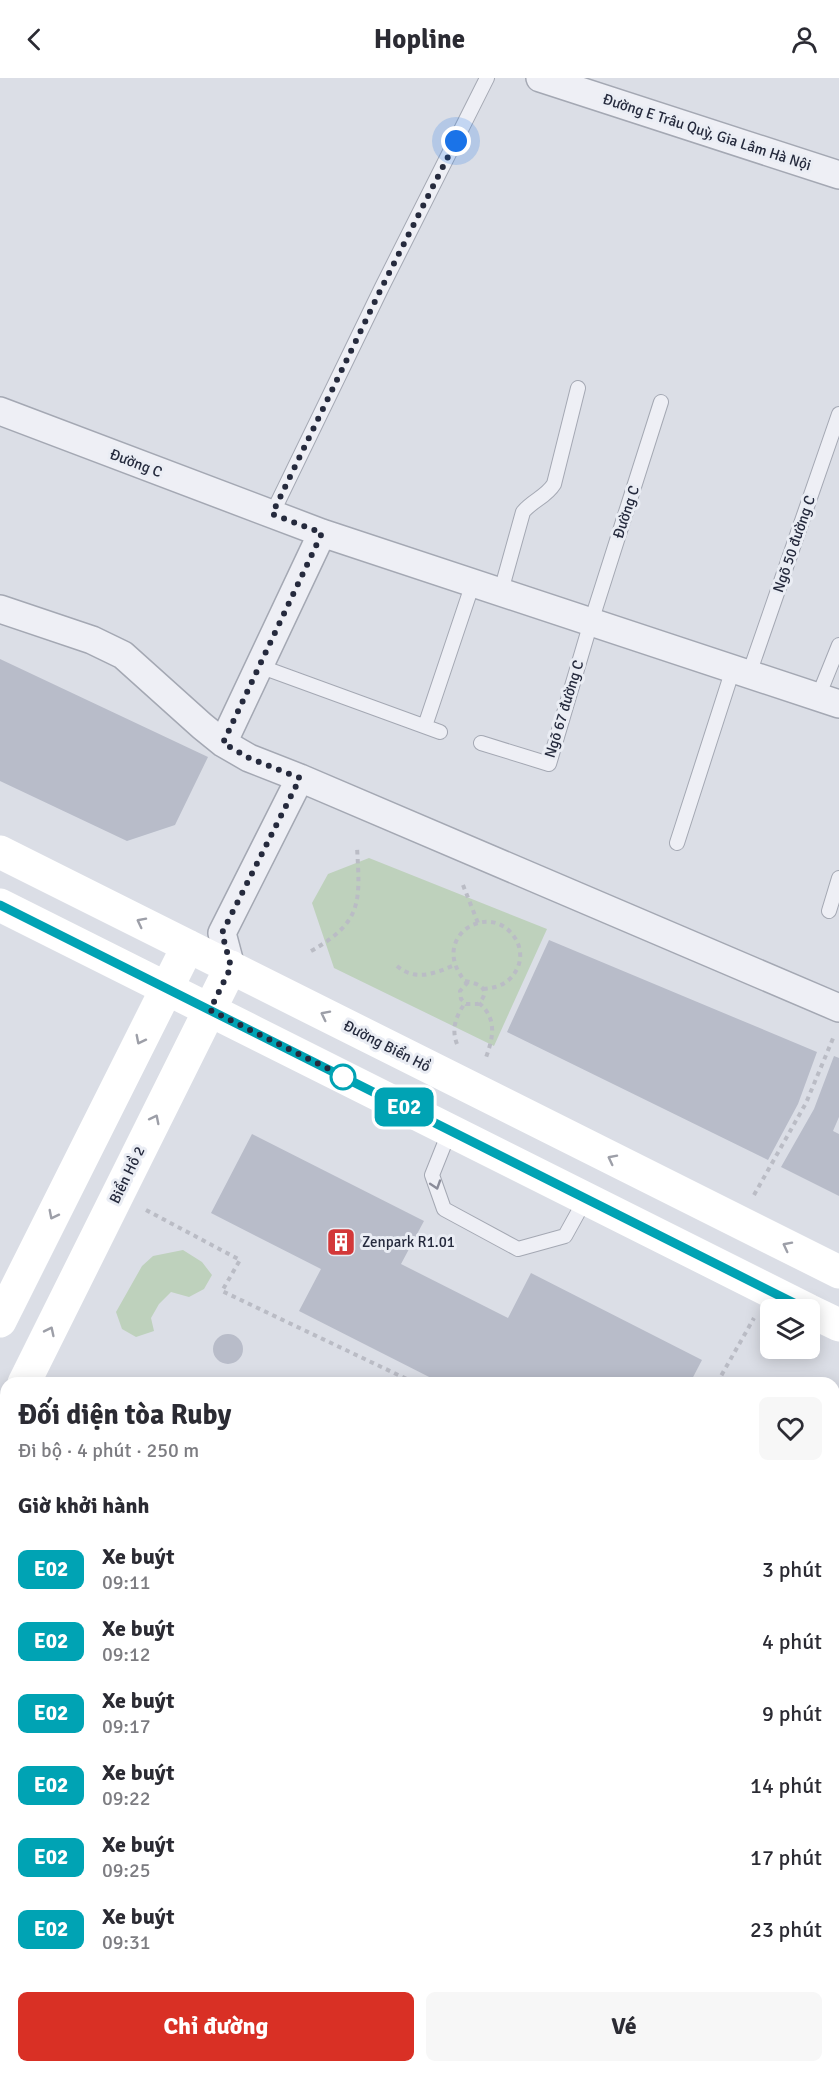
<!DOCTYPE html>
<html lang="vi">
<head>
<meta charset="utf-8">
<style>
	body { margin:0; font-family:Signika,sans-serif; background:#f7f7f7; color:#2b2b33; height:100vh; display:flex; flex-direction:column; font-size:22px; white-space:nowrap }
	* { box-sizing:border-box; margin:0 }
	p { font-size:20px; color:#7c7c81 }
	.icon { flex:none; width:33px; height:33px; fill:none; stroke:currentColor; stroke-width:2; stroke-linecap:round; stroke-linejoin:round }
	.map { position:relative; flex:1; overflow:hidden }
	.sheet { position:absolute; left:0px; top:1299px; width:840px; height:696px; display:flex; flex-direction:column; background:#fff; border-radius:18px 18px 0 0; box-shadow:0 3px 15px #0003 }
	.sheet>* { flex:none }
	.badge { padding:0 12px; border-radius:9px; font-size:21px; line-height:39px }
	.tools { position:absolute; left:760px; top:1221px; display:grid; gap:12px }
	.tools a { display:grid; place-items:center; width:60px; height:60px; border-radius:9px; background:#fff; box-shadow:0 3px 15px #0003; font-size:30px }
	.you { position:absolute; width:30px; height:30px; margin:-15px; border:4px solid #fff; border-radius:50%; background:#1a73e8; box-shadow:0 0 0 9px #1a73e833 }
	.map>.badge { position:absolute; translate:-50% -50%; box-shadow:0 0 0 3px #fff }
	h2 { padding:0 18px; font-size:22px; line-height:54px }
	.round { display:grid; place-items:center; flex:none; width:63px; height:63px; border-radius:9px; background:#f7f7f7 }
	.summary { display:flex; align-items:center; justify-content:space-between; height:102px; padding:0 18px }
	h1 { font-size:28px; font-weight:800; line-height:45px }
	.primary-button { display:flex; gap:12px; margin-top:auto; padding:12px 18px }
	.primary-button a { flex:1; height:69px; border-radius:9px; background:#d93025; color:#fff; font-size:24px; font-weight:800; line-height:69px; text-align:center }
	.primary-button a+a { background:#f7f7f7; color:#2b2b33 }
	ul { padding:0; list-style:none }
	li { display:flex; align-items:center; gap:18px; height:72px; padding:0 18px }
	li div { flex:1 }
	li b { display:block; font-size:22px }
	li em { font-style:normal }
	li .badge { min-width:66px; font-weight:700; text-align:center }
	header { display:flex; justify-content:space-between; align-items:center; height:78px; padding:0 18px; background:#fff; font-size:27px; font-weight:800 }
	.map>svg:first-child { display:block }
</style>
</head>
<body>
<header><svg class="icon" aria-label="back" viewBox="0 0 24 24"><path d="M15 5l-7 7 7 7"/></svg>Hopline<svg class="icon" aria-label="person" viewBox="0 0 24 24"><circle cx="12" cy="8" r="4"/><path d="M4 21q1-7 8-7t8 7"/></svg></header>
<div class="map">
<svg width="839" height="1995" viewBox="0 0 839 1995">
	<rect width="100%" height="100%" fill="#dbdee6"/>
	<path fill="#bed1bc" d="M 369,780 L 547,851 L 494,968 L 334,890 L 312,825 L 328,796 Z
		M 183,1172 L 202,1184 L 212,1197 L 204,1211 L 189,1219 L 171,1214 L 159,1226 L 151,1240 L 154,1253 L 136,1259 L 122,1251 L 116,1234 L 142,1188 L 153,1178 Z"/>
	<path fill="#b8bcc9" d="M 0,581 L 208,679 L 175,747 L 127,763 L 0,703 Z
		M 549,862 L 817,974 L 798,1026 L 768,1082 L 507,954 Z
		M 834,978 L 839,980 L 839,1039 L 833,1053 L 839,1056 L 839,1118 L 781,1089 L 814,1031 Z
		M 252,1056 L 424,1143 L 401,1186 L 508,1240 L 531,1195 L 702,1282 L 690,1305 L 441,1305 L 299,1233 L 321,1191 L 211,1135 Z
		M213 1271a15 15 0 1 1 30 0a15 15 0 1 1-30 0Z
		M 834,1810 L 839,1813 L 839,1909 L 837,1913 L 834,1911 Z
		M 313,1989 L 723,1989 L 722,1995 L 310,1995 Z"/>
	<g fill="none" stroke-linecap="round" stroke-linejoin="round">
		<g stroke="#a4a8b3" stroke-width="16">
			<path id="lane" d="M 272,436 L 382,209 L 487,0
				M 501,513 L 523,434 C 533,422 546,419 554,406 L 578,310
				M 259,588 L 440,654
				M 749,596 L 839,336
				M 818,619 L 839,567
				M 425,648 L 473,505
				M 481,665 L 549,686 L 591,544 L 661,324
				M 677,765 L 733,591
				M 829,833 L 839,800
				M 450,1052 L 432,1097 L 444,1131 L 518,1171 L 565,1158 L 586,1120"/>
		</g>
		<g stroke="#a4a8b3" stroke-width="30">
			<path id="street" d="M 540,0 L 839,97
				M 0,333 L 322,455 L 839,626
				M 0,531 L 92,562 L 123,577 L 202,648 L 223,665 L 249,680 L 300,700 L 839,930
				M 223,665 L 322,455
				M 231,889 L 222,855 L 300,700
				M 0,1542 L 6,1545
				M 834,1955 L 839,1958"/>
		</g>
		<path stroke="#babcc5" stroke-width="4" stroke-dasharray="4.5 4.5" stroke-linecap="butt" d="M 463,807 L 478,845
			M 311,873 C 363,844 360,823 357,769
			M 397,888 C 416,904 435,895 455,887
			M 468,904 L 460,913 L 461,921 L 466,926 L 478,926 C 493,911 478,905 465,903 C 428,859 490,821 515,860 C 521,869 522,881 517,891 C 510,905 498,910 483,911
			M 479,925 C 498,941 493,961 485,982
			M 457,966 C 451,951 456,938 465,925
			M 754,1117 L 806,1025 L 834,958
			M 146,1132 L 240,1182 L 222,1213 L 415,1305
			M 717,1305 L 754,1240
			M 834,1673 L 839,1675"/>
		<use href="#lane" stroke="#eeeff5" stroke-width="14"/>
		<use href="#street" stroke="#eeeff5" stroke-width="27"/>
		<path stroke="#fff" stroke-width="33" d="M 0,774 L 839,1194
			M 0,827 L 808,1232
			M 810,1233 L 839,1247
			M 0,1243 L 188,868
			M 24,1305 L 231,889
			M 0,1352 L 6,1340"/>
	</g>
	<defs><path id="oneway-chevron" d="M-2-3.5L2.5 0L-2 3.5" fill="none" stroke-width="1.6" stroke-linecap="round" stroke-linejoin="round" transform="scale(1.5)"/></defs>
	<g stroke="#9d9fa8">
		<use href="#oneway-chevron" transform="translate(141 844) rotate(-153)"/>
		<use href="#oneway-chevron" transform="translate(325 937) rotate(-153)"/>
		<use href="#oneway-chevron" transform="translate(140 962) rotate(117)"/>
		<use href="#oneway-chevron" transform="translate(155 1041) rotate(-63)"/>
		<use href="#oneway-chevron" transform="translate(612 1081) rotate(-153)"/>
		<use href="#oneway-chevron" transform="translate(53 1137) rotate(117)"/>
		<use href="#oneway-chevron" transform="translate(787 1168) rotate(-153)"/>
		<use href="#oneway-chevron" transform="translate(50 1253) rotate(-64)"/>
	</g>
	<use stroke="#8a8c99" href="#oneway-chevron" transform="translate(436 1107) rotate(72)"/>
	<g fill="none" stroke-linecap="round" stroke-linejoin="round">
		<g stroke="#fff" stroke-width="14">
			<path id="line" d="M 0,827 L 808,1232"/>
		</g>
		<use href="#line" stroke="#00a3b4" stroke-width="9"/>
		<path stroke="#252a3d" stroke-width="6" stroke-dasharray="0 10.8" d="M 343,999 L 345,999 L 210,932 L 231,889 L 222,855 L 300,700 L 249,680 L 223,665 L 322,455 L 272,436 L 382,209 L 456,63"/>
	</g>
	<defs>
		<g id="building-square" transform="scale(1.5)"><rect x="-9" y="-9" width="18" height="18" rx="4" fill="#d33839" stroke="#eaedf4"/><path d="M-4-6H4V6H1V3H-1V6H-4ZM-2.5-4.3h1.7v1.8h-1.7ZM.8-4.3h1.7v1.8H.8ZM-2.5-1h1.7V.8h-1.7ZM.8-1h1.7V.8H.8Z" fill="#fff"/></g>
	</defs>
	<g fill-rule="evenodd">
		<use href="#building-square" x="341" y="1164"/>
	</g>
	<circle fill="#fff" stroke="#00a3b4" stroke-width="3" cx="343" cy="999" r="12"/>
	<g text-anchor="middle" stroke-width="6" stroke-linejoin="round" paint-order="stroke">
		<g font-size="15" fill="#252a3d" stroke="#eaedf4">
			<text transform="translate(707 54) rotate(18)" y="5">Đường E Trâu Quỳ, Gia Lâm Hà Nội</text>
			<text transform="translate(136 385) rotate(21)" y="5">Đường C</text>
			<text transform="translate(626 434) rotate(-72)" y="5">Đường C</text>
			<text transform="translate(794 466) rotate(-71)" y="5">Ngõ 50 đường C</text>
			<text transform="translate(564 631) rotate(-73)" y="5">Ngõ 67 đường C</text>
			<text transform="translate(387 968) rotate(27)" y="5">Đường Biển Hồ</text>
			<text transform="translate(127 1097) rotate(-64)" y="5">Biển Hồ 2</text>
		</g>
		<g font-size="15" fill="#252a3d" stroke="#eaedf4" text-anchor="start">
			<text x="362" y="1169">Zenpark R1.01</text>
		</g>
	</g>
</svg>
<div class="tools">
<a><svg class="icon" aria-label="layers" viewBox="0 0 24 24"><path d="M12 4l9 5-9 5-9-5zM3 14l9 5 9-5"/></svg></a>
</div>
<div class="you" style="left:456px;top:63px"></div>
<b class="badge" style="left:404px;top:1029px;background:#00a3b4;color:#fff">E02</b>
<section class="sheet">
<div class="summary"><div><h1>Đối diện tòa Ruby</h1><p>Đi bộ · 4 phút · 250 m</p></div><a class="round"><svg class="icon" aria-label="heart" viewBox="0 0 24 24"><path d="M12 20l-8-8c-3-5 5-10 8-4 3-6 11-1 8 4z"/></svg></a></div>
<h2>Giờ khởi hành</h2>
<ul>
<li><span class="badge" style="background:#00a3b4;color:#fff">E02</span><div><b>Xe buýt</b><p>09:11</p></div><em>3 phút</em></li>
<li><span class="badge" style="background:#00a3b4;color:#fff">E02</span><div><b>Xe buýt</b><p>09:12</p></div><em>4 phút</em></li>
<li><span class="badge" style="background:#00a3b4;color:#fff">E02</span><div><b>Xe buýt</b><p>09:17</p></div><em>9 phút</em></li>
<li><span class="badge" style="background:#00a3b4;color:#fff">E02</span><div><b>Xe buýt</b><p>09:22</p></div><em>14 phút</em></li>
<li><span class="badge" style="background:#00a3b4;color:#fff">E02</span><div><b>Xe buýt</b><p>09:25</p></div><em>17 phút</em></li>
<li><span class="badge" style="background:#00a3b4;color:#fff">E02</span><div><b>Xe buýt</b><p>09:31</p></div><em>23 phút</em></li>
</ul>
<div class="primary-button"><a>Chỉ đường</a><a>Vé</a></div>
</section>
</div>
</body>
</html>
